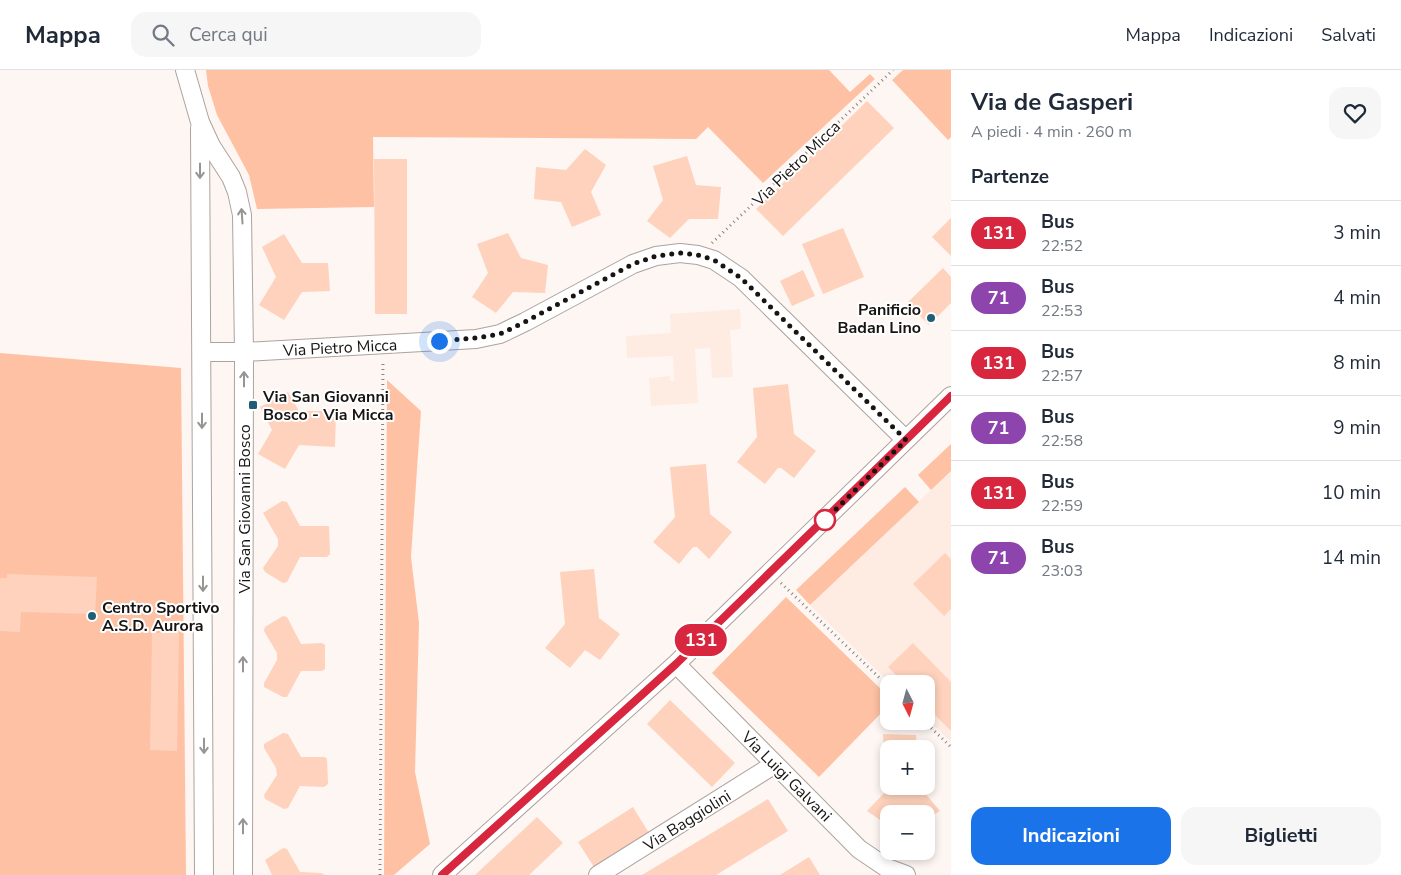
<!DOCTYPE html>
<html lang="it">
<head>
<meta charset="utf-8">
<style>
	body { margin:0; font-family:"Nunito Sans",sans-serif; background:#f6f6f7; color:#1f2937; height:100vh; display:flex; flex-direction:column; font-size:19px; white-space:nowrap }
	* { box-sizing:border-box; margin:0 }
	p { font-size:16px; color:#747a83 }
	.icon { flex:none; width:28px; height:28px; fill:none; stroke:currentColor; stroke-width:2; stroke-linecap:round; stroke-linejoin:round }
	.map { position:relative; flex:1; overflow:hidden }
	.drawer { display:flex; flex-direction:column; background:#fff; width:450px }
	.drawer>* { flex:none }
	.badge { padding:0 10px; border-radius:16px; font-size:18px; line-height:32px }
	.needle { width:32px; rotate:174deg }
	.tools { position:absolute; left:880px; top:605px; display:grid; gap:10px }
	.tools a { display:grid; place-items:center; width:55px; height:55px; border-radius:10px; background:#fff; box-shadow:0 2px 8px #0003; font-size:25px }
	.you { position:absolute; width:25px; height:25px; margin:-12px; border:4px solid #fff; border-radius:50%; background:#1a73e8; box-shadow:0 0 0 8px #1a73e833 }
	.map>.badge { position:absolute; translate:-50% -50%; box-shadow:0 0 0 2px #fff }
	h2 { padding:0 20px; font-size:19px; line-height:45px }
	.round { display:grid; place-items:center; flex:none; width:52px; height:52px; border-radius:15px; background:#f6f6f7 }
	.summary { display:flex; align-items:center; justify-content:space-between; height:85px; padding:0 20px }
	h1 { font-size:24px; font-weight:700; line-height:38px }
	.cta { display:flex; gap:10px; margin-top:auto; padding:10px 20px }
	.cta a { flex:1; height:58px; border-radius:15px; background:#1a73e8; color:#fff; font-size:20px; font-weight:700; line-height:58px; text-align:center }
	.cta a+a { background:#f6f6f7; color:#1f2937 }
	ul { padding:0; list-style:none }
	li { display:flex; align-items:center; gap:15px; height:65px; padding:0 20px; border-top:1px solid #e0e1e3 }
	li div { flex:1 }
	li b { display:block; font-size:19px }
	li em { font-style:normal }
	li .badge { min-width:55px; font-weight:700; text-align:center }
	header { display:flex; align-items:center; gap:30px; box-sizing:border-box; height:70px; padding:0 25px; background:#fff; border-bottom:1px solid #e0e1e3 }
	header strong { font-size:24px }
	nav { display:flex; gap:28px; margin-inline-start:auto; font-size:18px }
	.search { width:350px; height:45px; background:#f6f6f7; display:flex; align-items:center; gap:12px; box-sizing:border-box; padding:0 18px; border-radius:15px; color:#747a83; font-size:19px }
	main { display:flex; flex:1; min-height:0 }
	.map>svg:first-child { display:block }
</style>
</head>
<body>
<header>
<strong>Mappa</strong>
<div class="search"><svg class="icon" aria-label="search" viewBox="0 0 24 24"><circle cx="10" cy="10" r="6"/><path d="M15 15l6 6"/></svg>Cerca qui</div>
<nav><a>Mappa</a><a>Indicazioni</a><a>Salvati</a></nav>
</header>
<main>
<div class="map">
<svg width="951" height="805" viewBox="0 0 951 805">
	<rect width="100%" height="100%" fill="#fef6f2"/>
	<path fill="#feece3" d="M 740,239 L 741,259 L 730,260 L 733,307 L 712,308 L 710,278 L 695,279 L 698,333 L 651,336 L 649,308 L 670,306 L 670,311 L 674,311 L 673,286 L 627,288 L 626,266 L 671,263 L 670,244 Z
		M 951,401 L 951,672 L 926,648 L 926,614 L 891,614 L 810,535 Z"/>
	<path fill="#fec1a3" d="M 206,0 L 829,0 L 850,22 L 870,4 L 875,9 L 763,113 L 708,57 L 696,69 L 373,67 L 374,137 L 257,139 L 249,105 L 217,45 L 208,16 Z
		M 903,0 L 951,0 L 951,67 L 948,70 L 892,10 Z
		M 0,283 L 181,298 L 186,805 L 0,805 Z
		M 387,310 L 421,341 L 411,487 L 419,553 L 415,702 L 430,774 L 394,805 L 384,805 Z
		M 951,374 L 951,401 L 931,420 L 918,405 Z
		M 905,417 L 919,432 L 810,535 L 796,520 Z
		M 786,527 L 889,627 L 889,635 L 819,707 L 712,603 Z"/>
	<path fill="#fed2bc" d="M 867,31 L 894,58 L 783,166 L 756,139 Z
		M 585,79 L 606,95 L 591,122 L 601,145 L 572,157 L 561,132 L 534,129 L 536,97 L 566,100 Z
		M 687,86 L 696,115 L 721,117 L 718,149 L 689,149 L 670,168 L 647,151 L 663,130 L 653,96 Z
		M 374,89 L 407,89 L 407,244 L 375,244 Z
		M 951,148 L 951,186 L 932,167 Z
		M 843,158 L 864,207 L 823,224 L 802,174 Z
		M 508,163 L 521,188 L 548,195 L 545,223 L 513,222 L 496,243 L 472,227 L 488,203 L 477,174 Z
		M 284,164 L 302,193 L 328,193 L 330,221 L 302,222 L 284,250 L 259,235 L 276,207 L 262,177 Z
		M 943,198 L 951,207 L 951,233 L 929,255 L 907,233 Z
		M 803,200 L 815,226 L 792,236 L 780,211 Z
		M 788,314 L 794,364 L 816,381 L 794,408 L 781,398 L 778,398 L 765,414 L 737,392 L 757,367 L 753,318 Z
		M 288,322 L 299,341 L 336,341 L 335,377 L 299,375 L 285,399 L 258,384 L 272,360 L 260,337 Z
		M 706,394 L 710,444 L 732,462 L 709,489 L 697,477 L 693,477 L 679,494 L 653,472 L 675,447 L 670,397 Z
		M 282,431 L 287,432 L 300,456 L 329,456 L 330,484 L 327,487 L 300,487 L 287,512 L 283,513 L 265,502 L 263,498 L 278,476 L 278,469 L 263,443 Z
		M 945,483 L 951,489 L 951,539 L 944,546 L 913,514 Z
		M 594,499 L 599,548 L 620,564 L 600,590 L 585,580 L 570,598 L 545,578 L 565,554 L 560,502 Z
		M 7,504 L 97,507 L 95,544 L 21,542 L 20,562 L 0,561 L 0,508 L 7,508 Z
		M 283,546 L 287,547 L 301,574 L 322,573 L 325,575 L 325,599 L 322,601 L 301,601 L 287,627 L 283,627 L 264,617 L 264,613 L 277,590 L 277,583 L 264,561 L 265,557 Z
		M 152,563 L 179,563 L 177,681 L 150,680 Z
		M 913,573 L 951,612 L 951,661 L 926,636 L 926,614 L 905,614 L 888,597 Z
		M 670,630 L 735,693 L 712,717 L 647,654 Z
		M 283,663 L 288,664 L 301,687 L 325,687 L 327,689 L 328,714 L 324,717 L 300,716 L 288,738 L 284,739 L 265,729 L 264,725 L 277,705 L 276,698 L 264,678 L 264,674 Z
		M 883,664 L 916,665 L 917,679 L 889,679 L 889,716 L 919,716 L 940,741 L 926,750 L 926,744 L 889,744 L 889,756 L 867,741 L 886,721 Z
		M 768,729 L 788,761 L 716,805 L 642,805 Z
		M 633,737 L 649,763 L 594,797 L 578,772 Z
		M 537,747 L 563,773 L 529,805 L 475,805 Z
		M 283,778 L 287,779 L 300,802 L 321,803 L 325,805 L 272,805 L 265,790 Z
		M 809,787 L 820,805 L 780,805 Z"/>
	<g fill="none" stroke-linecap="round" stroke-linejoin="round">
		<g stroke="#ada39e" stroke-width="20">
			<path id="street" d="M 185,0 L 200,52 L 211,76 L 231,107 L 237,122 L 242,145 L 244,282 L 243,805
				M 200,58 L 204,805
				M 202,282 L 244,282 L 476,269 L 500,264 L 525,252 L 633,194 L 656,186 L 680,183 L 698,185 L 714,190 L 741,208 L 906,370
				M 676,594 L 859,779 L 887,798 L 906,805
				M 442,805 L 676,594 L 951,326
				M 598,805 L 775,694"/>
		</g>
		<path stroke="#898481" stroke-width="3" stroke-dasharray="1 4" stroke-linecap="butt" d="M 712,173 L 893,0
			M 781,513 L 889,617
			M 924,651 L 951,677
			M 380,805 L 383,291"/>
		<use href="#street" stroke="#fff" stroke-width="18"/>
	</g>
	<defs><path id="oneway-shaft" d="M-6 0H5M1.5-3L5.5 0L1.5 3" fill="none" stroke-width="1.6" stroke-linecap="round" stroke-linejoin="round" transform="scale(1.25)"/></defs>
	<g stroke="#979594">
		<use href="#oneway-shaft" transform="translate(200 101) rotate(90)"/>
		<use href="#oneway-shaft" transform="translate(242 146) rotate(-94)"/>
		<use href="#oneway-shaft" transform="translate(244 309) rotate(-90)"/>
		<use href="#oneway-shaft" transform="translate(202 351) rotate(90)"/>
		<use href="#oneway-shaft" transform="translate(203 514) rotate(90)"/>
		<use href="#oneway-shaft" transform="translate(243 594) rotate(-90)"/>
		<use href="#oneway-shaft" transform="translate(204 676) rotate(90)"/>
		<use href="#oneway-shaft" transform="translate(243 756) rotate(-90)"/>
	</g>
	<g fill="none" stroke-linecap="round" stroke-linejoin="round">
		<g stroke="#fff" stroke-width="11">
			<path id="line" d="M 442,805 L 676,594 L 951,326"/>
		</g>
		<use href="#line" stroke="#d7263d" stroke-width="8"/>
		<path stroke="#171412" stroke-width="5" stroke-dasharray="0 9" d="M 439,271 L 476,268 L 500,264 L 525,252 L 633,194 L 656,186 L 680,183 L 698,185 L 714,190 L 741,208 L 906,370 L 825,450"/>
	</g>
	<g fill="#215d75" stroke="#fff" stroke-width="2">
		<circle cx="931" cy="248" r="5"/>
		<rect x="248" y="330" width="10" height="10" rx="2.5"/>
		<circle cx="92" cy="546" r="5"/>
	</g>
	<circle fill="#fff" stroke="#d7263d" stroke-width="2.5" cx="825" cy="450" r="10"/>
	<g text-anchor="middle" stroke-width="4" stroke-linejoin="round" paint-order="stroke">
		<g font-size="16" fill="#171412" stroke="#fff">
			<text transform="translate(796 93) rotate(-44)" y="6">Via Pietro Micca</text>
			<text transform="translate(340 277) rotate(-3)" y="6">Via Pietro Micca</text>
			<text transform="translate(244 439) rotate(-90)" y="6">Via San Giovanni Bosco</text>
			<text transform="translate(787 706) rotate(45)" y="6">Via Luigi Galvani</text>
			<text transform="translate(687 750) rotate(-32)" y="6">Via Baggiolini</text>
		</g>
		<g font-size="16" font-weight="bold" fill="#171412" stroke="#fff" text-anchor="start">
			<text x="921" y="245" text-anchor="end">Panificio<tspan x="921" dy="18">Badan Lino</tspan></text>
			<text x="263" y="332">Via San Giovanni<tspan x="263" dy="18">Bosco - Via Micca</tspan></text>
			<text x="102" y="543">Centro Sportivo<tspan x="102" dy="18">A.S.D. Aurora</tspan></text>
		</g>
	</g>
</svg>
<div class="tools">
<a><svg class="needle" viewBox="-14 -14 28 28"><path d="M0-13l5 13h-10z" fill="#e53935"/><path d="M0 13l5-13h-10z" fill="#747a83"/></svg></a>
<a>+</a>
<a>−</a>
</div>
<div class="you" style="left:439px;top:271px"></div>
<b class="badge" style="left:701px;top:570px;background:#d7263d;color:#fff">131</b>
</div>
<section class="drawer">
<div class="summary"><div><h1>Via de Gasperi</h1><p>A piedi · 4 min · 260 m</p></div><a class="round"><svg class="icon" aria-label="heart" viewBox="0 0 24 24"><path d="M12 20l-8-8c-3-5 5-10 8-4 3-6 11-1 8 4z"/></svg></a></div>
<h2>Partenze</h2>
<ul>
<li><span class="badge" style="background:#d7263d;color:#fff">131</span><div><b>Bus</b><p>22:52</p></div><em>3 min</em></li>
<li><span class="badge" style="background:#8e44ad;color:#fff">71</span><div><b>Bus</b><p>22:53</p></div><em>4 min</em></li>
<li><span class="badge" style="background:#d7263d;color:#fff">131</span><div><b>Bus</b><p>22:57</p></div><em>8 min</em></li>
<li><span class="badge" style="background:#8e44ad;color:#fff">71</span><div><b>Bus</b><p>22:58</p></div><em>9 min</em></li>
<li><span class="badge" style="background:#d7263d;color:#fff">131</span><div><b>Bus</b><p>22:59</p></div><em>10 min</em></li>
<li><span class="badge" style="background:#8e44ad;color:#fff">71</span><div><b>Bus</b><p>23:03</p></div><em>14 min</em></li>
</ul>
<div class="cta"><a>Indicazioni</a><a>Biglietti</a></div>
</section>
</main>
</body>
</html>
